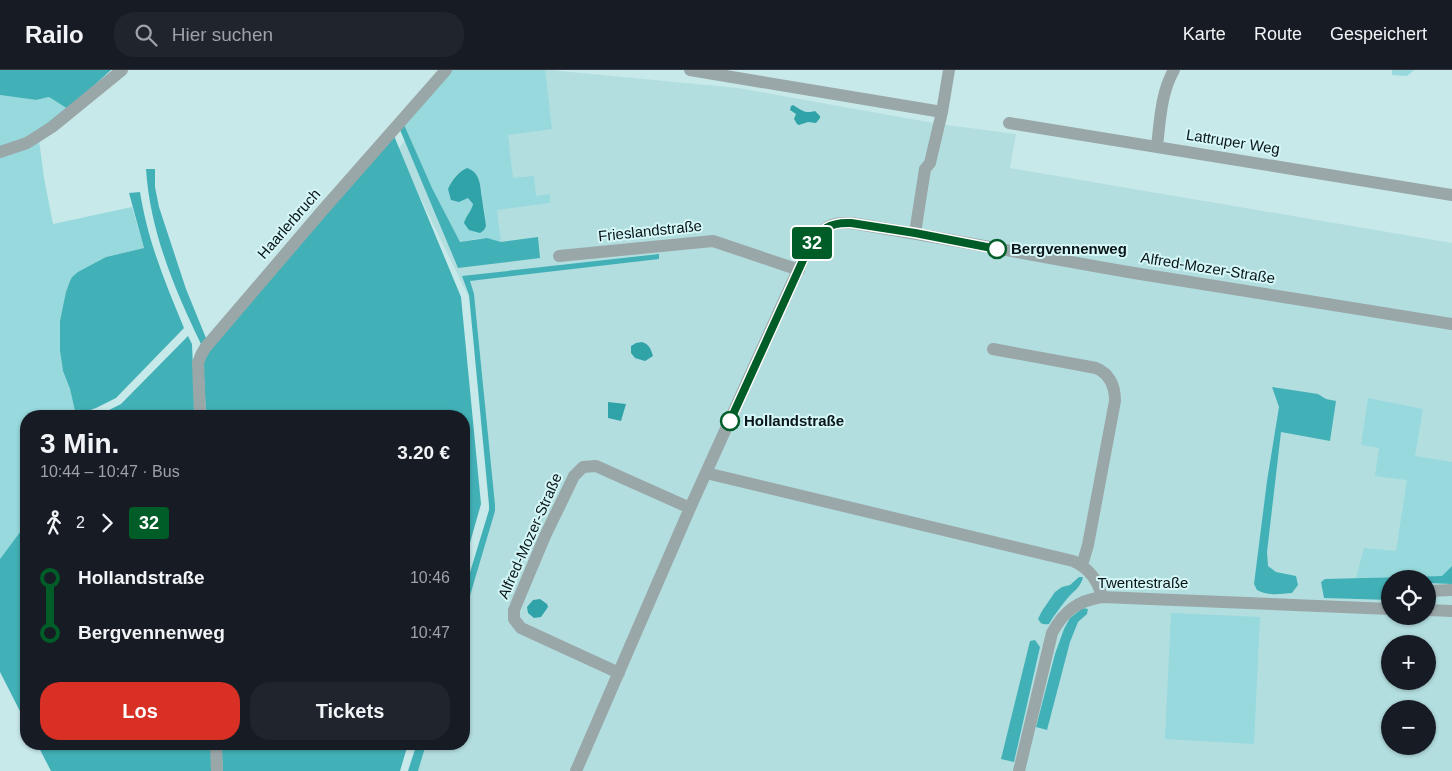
<!DOCTYPE html>
<html lang="de">
<head>
<meta charset="utf-8">
<style>
	body { margin:0; font-family:Helvetica,sans-serif; background:#20242c; color:#f1f3f6; height:100vh; display:flex; flex-direction:column; font-size:19px; white-space:nowrap }
	* { box-sizing:border-box; margin:0 }
	p { font-size:16px; color:#9ea1a6 }
	.icon { flex:none; width:28px; height:28px; fill:none; stroke:currentColor; stroke-width:2; stroke-linecap:round; stroke-linejoin:round }
	.map { position:relative; flex:1; overflow:hidden }
	.panel { position:absolute; left:20px; top:340px; width:450px; height:340px; display:flex; flex-direction:column; background:#171b24; border-radius:20px; box-shadow:0 1px 4px #0004 }
	.panel>* { flex:none }
	.badge { padding:0 10px; border-radius:4px; font-size:18px; line-height:32px }
	.buttons { position:absolute; left:1381px; top:500px; display:grid; gap:10px }
	.buttons a { display:grid; place-items:center; width:55px; height:55px; border-radius:50%; background:#171b24; box-shadow:0 1px 4px #0004; font-size:25px }
	.map>.badge { position:absolute; translate:-50% -50%; box-shadow:0 0 0 2px #fff }
	.legs { display:flex; align-items:center; gap:8px; height:55px; padding:0 20px; font-size:16px }
	.legs p { margin-inline-start:auto }
	.head { display:flex; align-items:center; justify-content:space-between; height:85px; padding:0 20px }
	h1 { font-size:28px; font-weight:600; line-height:38px }
	.primary-button { display:flex; gap:10px; margin-top:auto; padding:10px 20px }
	.primary-button a { flex:1; height:58px; border-radius:20px; background:#d93025; color:#fff; font-size:20px; font-weight:600; line-height:58px; text-align:center }
	.primary-button a+a { background:#20242c; color:#f1f3f6 }
	ul { padding:0 20px; list-style:none }
	li { display:flex; align-items:center; gap:18px; height:55px; font-size:19px }
	li i { display:grid; place-items:center; width:8px; height:100%; margin:0 6px; background:currentColor }
	li i::after { content:''; width:12px; height:12px; margin:-6px; border:4px solid; border-radius:50%; background:#171b24 }
	li p { margin-inline-start:auto }
	li:first-child i { background:linear-gradient(#0000 50%,currentColor 0) }
	li:last-child i { background:linear-gradient(currentColor 50%,#0000 0) }
	header { display:flex; align-items:center; gap:30px; box-sizing:border-box; height:70px; padding:0 25px; background:#171b24; border-bottom:1px solid #363941 }
	header strong { font-size:24px }
	nav { display:flex; gap:28px; margin-inline-start:auto; font-size:18px }
	.search { width:350px; height:45px; background:#20242c; display:flex; align-items:center; gap:12px; box-sizing:border-box; padding:0 18px; border-radius:20px; color:#9ea1a6; font-size:19px }
	.map>svg:first-child { display:block }
</style>
</head>
<body>
<header>
<strong>Railo</strong>
<div class="search"><svg class="icon" aria-label="search" viewBox="0 0 24 24"><circle cx="10" cy="10" r="6"/><path d="M15 15l6 6"/></svg>Hier suchen</div>
<nav><a>Karte</a><a>Route</a><a>Gespeichert</a></nav>
</header>
<div class="map">
<svg width="1452" height="701" viewBox="0 0 1452 701">
	<rect width="100%" height="100%" fill="#c8e9ea"/>
	<path fill="#b3dee0" fill-rule="evenodd" d="M 466,0 L 550,0 L 738,18 L 939,54 L 1016,64 L 1010,98 L 1452,173 L 1452,701 L 408,701 L 416,674 L 464,674 L 464,524 L 495,440 L 476,242 L 397,80 ZM 1390,509 L 1428,509 L 1428,546 L 1390,546 ZM 1390,574 L 1428,574 L 1428,611 L 1390,611 ZM 1390,639 L 1428,639 L 1428,676 L 1390,676 Z"/>
	<path fill="#97d9dd" fill-rule="evenodd" d="M 445,0 L 545,0 L 552,59 L 508,65 L 513,108 L 534,106 L 536,126 L 550,124 L 550,133 L 497,140 L 501,172 C 483,166 477,168 460,172 L 432,118 L 402,50 ZM 459,102 L 481,117 L 486,156 L 469,142 L 472,138 L 473,134 L 468,128 L 450,113 Z
		M 1392,0 L 1414,0 L 1407,6 L 1392,5 Z
		M 0,25 L 36,30 L 49,27 L 68,39 L 45,59 L 0,79 Z
		M 39,70 L 44,108 L 53,154 L 132,137 L 144,178 L 106,187 L 72,207 L 60,251 L 60,281 L 63,301 L 70,319 L 77,346 L 26,346 L 26,454 L 0,489 L 0,85 Z
		M 1368,328 L 1423,339 L 1415,386 L 1452,392 L 1452,496 L 1443,506 L 1356,508 L 1364,478 L 1396,481 L 1407,410 L 1375,406 L 1379,378 L 1361,375 Z
		M 1171,543 L 1260,547 L 1254,674 L 1165,669 Z"/>
	<path fill="#42b1b7" d="M 0,0 L 111,0 L 68,39 L 49,27 L 36,30 L 0,25 Z
		M 402,50 L 432,118 L 460,172 L 487,168 L 501,172 L 538,167 L 540,188 L 458,198 L 398,55 Z
		M 392,61 L 461,227 L 481,434 L 464,494 L 464,346 L 206,346 L 203,286 Z
		M 146,99 L 155,99 L 155,117 L 159,137 L 186,219 L 206,268 L 201,274 C 174,218 150,161 146,99 Z
		M 140,122 C 148,172 165,212 184,258 L 116,328 L 96,338 L 76,345 L 70,319 L 63,301 L 60,281 L 60,251 L 66,222 L 70,211 L 72,207 L 78,202 L 106,187 L 144,178 L 129,123 Z
		M 659,184 L 659,189 L 470,211 L 474,224 L 495,435 L 495,441 L 464,546 L 464,522 L 489,440 L 489,435 L 469,225 L 462,206 Z
		M 188,266 L 192,274 L 195,346 L 97,346 L 121,334 Z
		M 1272,317 L 1318,324 L 1326,329 L 1336,331 L 1330,371 L 1281,362 L 1267,482 L 1268,496 L 1276,502 L 1296,506 L 1298,515 L 1292,523 C 1280,524 1268,526 1257,520 L 1254,514 L 1267,411 L 1279,337 Z
		M 26,454 L 26,653 L 0,602 L 0,489 Z
		M 1452,496 L 1452,514 L 1428,513 L 1428,509 L 1390,509 L 1390,530 L 1324,528 L 1321,512 L 1325,509 L 1442,506 Z
		M 1079,507 L 1083,507 C 1081,518 1072,522 1066,530 C 1060,538 1054,545 1049,554 C 1043,555 1041,554 1038,549 L 1042,541 L 1055,522 L 1062,517 L 1070,515 Z
		M 1083,538 L 1088,539 L 1087,544 L 1078,552 L 1070,572 L 1047,660 L 1036,657 L 1055,584 L 1064,559 L 1070,548 Z
		M 1035,570 L 1040,577 L 1014,692 L 1001,689 L 1030,571 Z
		M 37,674 L 211,674 L 212,701 L 51,701 Z
		M 221,674 L 408,674 L 400,701 L 223,701 Z
		M 417,674 L 426,674 L 418,701 L 408,701 Z"/>
	<path fill="#30a3a9" d="M 793,35 C 802,40 804,44 815,41 L 820,46 L 820,48 L 816,53 L 808,52 L 799,55 L 797,54 L 794,49 L 796,44 L 790,40 L 791,36 Z
		M 467,98 C 481,103 480,116 482,128 C 483,138 485,147 486,156 L 484,160 L 480,163 L 469,160 L 464,153 C 466,146 472,140 473,134 L 468,128 L 459,132 L 451,130 L 448,119 C 452,110 458,102 467,98 Z
		M 642,272 C 649,274 651,279 653,286 L 645,291 L 635,288 L 631,283 L 631,276 L 636,273 Z
		M 608,332 L 626,334 L 621,351 L 608,348 Z
		M 540,529 L 547,534 L 548,537 L 541,547 L 534,548 L 528,543 L 527,537 L 533,530 Z"/>
	<g fill="none" stroke-linecap="round" stroke-linejoin="round">
		<path stroke="#9aa7a8" stroke-width="12" d="M 690,0 L 942,42
			M 1009,53 L 1452,125
			M 1157,76 C 1160,51 1161,22 1174,0
			M 0,82 L 27,73 L 52,57 L 122,0
			M 915,163 L 925,99 L 930,93 L 942,42 L 949,0
			M 559,186 L 713,171 L 799,200
			M 993,279 L 1096,298 C 1110,304 1115,316 1115,331 L 1088,475 L 1082,495
			M 200,346 L 198,293 L 201,285 L 205,278 L 322,141 L 446,0
			M 706,403 L 1073,491 C 1089,498 1098,510 1102,527
			M 1428,521 L 1452,520
			M 1428,540 L 1452,541
			M 619,603 L 521,558 L 514,549 L 514,540 L 545,466 L 574,406 L 583,397 L 596,396 L 690,438
			M 216,674 L 217,701
			M 576,701 L 690,438 L 792,213 C 802,194 810,163 832,155 C 838,152 845,153 851,153 C 946,168 1040,187 1134,203 C 1240,221 1346,236 1452,254
			M 1019,701 L 1052,563 C 1064,541 1077,531 1102,527 L 1390,539"/>
	</g>
	<g fill="none" stroke-linecap="round" stroke-linejoin="round">
		<g stroke="#fff" stroke-width="11">
			<path id="line-1" d="M 730,351 L 809,177 C 821,159 829,152 851,153 L 915,163 L 997,179"/>
		</g>
		<use href="#line-1" stroke="#005d28" stroke-width="8"/>
	</g>
	<g fill="#fff" stroke="#005d28" stroke-width="2.5">
		<circle cx="997" cy="179" r="9"/>
		<circle cx="730" cy="351" r="9"/>
	</g>
	<g text-anchor="middle" stroke-width="4" stroke-linejoin="round" paint-order="stroke">
		<g font-size="15" fill="#0a1617" stroke="#d5f6f7">
			<text transform="translate(1233 72) rotate(9)" y="5">Lattruper Weg</text>
			<text transform="translate(289 154) rotate(-49)" y="5">Haarlerbruch</text>
			<text transform="translate(650 161) rotate(-6)" y="5">Frieslandstraße</text>
			<text transform="translate(1208 198) rotate(9)" y="5">Alfred-Mozer-Straße</text>
			<text transform="translate(530 466) rotate(-66)" y="5">Alfred-Mozer-Straße</text>
			<text x="1143" y="518">Twentestraße</text>
		</g>
		<g font-size="15" font-weight="bold" fill="#0a1617" stroke="#d5f6f7" text-anchor="start">
			<text x="1011" y="184">Bergvennenweg</text>
			<text x="744" y="356">Hollandstraße</text>
		</g>
	</g>
</svg>
<div class="buttons">
<a><svg class="icon" aria-label="locate" viewBox="0 0 24 24"><circle cx="12" cy="12" r="6"/><path d="M12 2v4M12 18v4M2 12h4M18 12h4"/></svg></a>
<a>+</a>
<a>−</a>
</div>
<b class="badge" style="left:812px;top:173px;background:#005d28;color:#fff">32</b>
<section class="panel">
<div class="head"><div><h1>3 Min.</h1><p>10:44 – 10:47 · Bus</p></div><b>3.20 €</b></div>
<div class="legs"><svg class="icon" aria-label="walk" viewBox="0 0 24 24"><circle cx="13" cy="4" r="2"/><path d="M13 8l-2 6 4 7M11 14l-3 7M7 12l3-4h3l4 4"/></svg>2<svg class="icon" aria-label="forward" viewBox="0 0 24 24"><path d="M9 5l7 7-7 7"/></svg><b class="badge" style="background:#005d28;color:#fff">32</b></div>
<ul>
<li><i style="color:#005d28"></i><b>Hollandstraße</b><p>10:46</p></li>
<li><i style="color:#005d28"></i><b>Bergvennenweg</b><p>10:47</p></li>
</ul>
<div class="primary-button"><a>Los</a><a>Tickets</a></div>
</section>
</div>
</body>
</html>
